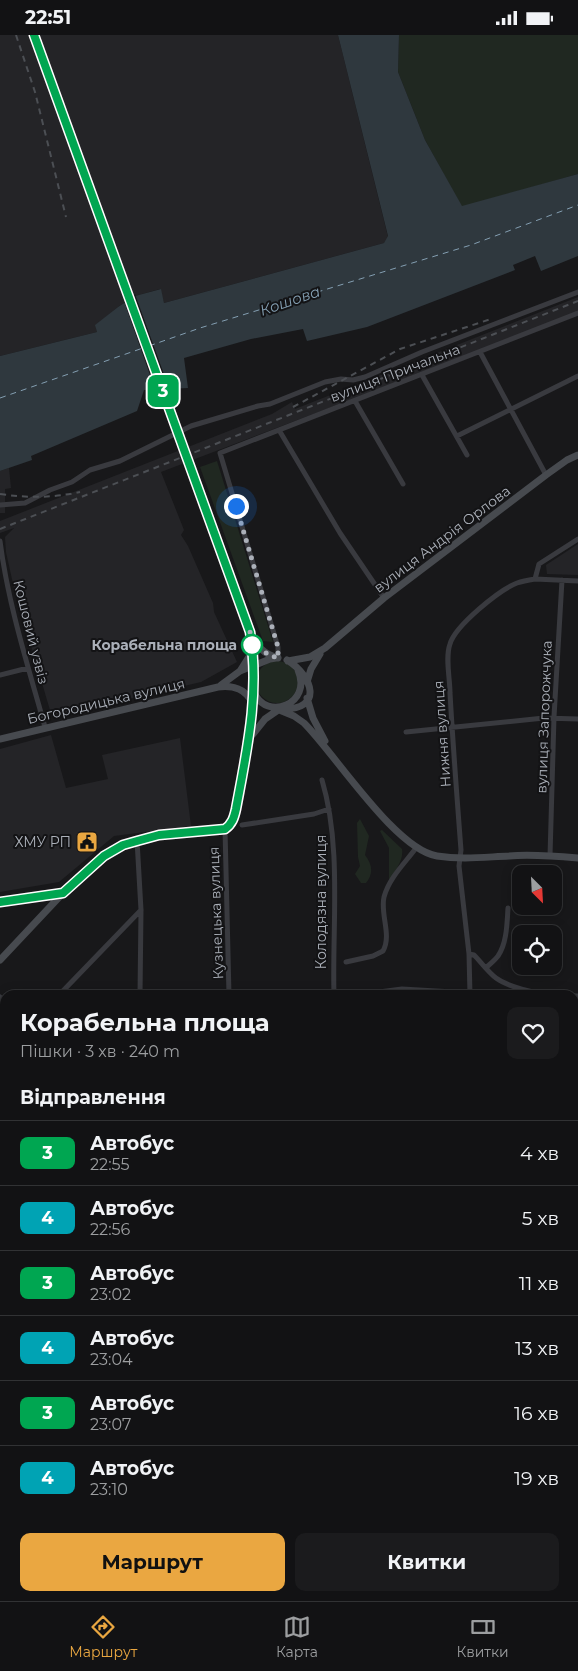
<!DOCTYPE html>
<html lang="uk">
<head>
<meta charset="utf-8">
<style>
	body { margin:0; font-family:Montserrat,sans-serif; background:#1b1b1d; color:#f1f3f6; height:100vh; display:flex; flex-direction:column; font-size:19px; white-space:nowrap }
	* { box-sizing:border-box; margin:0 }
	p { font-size:16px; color:#9c9ea0 }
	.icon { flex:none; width:28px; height:28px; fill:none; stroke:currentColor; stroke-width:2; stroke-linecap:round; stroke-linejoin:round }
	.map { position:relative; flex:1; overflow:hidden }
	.side { position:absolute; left:0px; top:955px; width:579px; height:611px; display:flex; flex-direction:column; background:#121214; border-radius:15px 15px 0 0; box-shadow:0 2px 12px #0003,0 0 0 1px #313234 }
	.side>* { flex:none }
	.badge { padding:0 10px; border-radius:8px; font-size:18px; line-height:32px }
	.needle { width:32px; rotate:156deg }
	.controls { position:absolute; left:512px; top:830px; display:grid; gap:10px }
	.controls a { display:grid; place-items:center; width:50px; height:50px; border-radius:10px; background:#121214; box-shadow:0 2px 12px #0003,0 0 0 1px #313234; font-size:25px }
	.you { position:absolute; width:25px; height:25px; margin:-12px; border:4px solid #fff; border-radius:50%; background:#1a73e8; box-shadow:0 0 0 8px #1a73e833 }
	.map>.badge { position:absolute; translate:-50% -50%; box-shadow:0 0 0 2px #fff }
	h2 { padding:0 20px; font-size:19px; line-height:45px }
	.round { display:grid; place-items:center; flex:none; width:52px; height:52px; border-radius:10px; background:#1b1b1d }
	.overview { display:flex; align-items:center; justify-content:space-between; height:85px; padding:0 20px }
	h1 { font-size:24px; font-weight:700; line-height:38px }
	.action { display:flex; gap:10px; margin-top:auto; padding:10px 20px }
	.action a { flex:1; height:58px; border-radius:10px; background:#eaa741; color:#111; font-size:20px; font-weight:700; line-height:58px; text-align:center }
	.action a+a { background:#1b1b1d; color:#f1f3f6 }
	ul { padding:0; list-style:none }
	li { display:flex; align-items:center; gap:15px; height:65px; padding:0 20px; border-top:1px solid #313234 }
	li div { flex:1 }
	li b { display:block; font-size:19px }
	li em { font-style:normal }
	li .badge { min-width:55px; font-weight:700; text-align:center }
	.status { display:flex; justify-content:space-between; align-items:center; height:35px; padding:0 25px; background:#121214; direction:ltr }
	.status svg { height:14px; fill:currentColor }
	.menu { display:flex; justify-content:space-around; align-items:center; height:70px; border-top:1px solid #313234; background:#121214; font-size:14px; color:#9c9ea0 }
	.menu a { display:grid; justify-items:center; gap:2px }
	.menu .on { color:#eaa741 }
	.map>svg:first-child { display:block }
</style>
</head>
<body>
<div class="status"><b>22:51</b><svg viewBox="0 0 49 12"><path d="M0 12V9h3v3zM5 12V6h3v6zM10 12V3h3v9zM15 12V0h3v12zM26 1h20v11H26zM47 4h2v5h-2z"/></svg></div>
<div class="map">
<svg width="578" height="1566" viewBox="0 0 578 1566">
	<rect width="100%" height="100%" fill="#18181a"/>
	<path fill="#242427" d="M 0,0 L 338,0 L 388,202 L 387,206 L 384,208 L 164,268 L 160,254 L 135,261 L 118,272 L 96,290 L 97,297 L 0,321 Z
		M 578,262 L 578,277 L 479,316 L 161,437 L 184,495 L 181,500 L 188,511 L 213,568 L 214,577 L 237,627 L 201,647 L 52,682 L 14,553 L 6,517 L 5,502 L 14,493 L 0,498 L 0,486 L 272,379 L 292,367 L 295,374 Z
		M 9,433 L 11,453 L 5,454 L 5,478 L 0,478 L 0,436 Z
		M 578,509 L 578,540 L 547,539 L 546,530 Z
		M 51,700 L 66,753 L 108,744 L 102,720 L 180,703 L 191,791 L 114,801 L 59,847 L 0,857 L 0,714 Z"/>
	<path fill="#202821" d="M 399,0 L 578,0 L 578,139 L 462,172 L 425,105 L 398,37 Z
		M 217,426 L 273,607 L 263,606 L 200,432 Z
		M256 647a21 21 0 1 1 42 0a21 21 0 1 1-42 0Z
		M 360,784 L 369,801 L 365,820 C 372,829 374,838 366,848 L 361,848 L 355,839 L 360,831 L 358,822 L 357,788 Z
		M 382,795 L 402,814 C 404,826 394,836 389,848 L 389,813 L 380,796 Z"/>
	<path fill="#2f383e" d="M 338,0 L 399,0 L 398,37 L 425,105 L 462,171 L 578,139 L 578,221 L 541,236 L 535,221 L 513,230 L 515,235 L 367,292 L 307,306 L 303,294 L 251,304 L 184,323 L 188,353 L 144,355 L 137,376 L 31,421 L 32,425 L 0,436 L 0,321 L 97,297 L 95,290 L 118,272 L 135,261 L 161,254 L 164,268 L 384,208 L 388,201 Z"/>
	<path fill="#18181a" d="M 135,259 L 170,356 L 156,357 L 124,266 Z"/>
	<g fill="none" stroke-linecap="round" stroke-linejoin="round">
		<path stroke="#849fb2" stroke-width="1" stroke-dasharray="6 5" stroke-linecap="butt" d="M 149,311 L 200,293 L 471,210 L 578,170
			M 0,363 L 143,313"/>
		<path stroke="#393a3f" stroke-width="5" d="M 480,317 L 546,440
			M 422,340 L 467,420
			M 355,366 L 403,449
			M 279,395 L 340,498 L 384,563
			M 457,401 L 578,341
			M 0,470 L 25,468 L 50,455 L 72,447 L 90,435 L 120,426 L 191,391 L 258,371 L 270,369 L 325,347 L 341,344 L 353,345 L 365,342 L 422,317 L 578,257
			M 0,506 C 8,569 28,631 45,692
			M 535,544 L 578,546
			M 278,623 L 278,612 L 220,418 L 578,278
			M 0,640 L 28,633
			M 406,697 L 544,683 L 578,684
			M 322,745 C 342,812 332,890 334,960
			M 242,790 L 314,779 L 329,774
			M 225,794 L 229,960
			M 137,805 L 141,875 L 140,960
			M 550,821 L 554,682 L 562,545
			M 469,919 L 474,920 C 481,927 488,937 496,943 C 508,952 535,958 549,960
			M 346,927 L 373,921 L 383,916 C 392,900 380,879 384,862 C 389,843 405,828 416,813
			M 487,932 C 490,929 495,925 498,921 C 507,908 507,888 508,873
			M 59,960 L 141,875
			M 356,960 L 402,954 L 470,958
			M 470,960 L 469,919 L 459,831 L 461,815 C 457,763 453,711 450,658 C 450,643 445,623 450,609 C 455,591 499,555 517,548 C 523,546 529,545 535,544 L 539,529 L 578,504
			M 574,961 L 578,961
			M 0,962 L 5,967
			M 0,1020 L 5,1015
			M 0,1084 L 5,1088
			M 574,1102 L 578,1102
			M 0,1188 L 5,1183
			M 574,1242 L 578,1242
			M 0,1245 L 5,1249
			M 0,1331 L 5,1326
			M 574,1386 L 578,1387
			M 0,1413 L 5,1418
			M 0,1489 L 5,1484
			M 574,1534 L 578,1534
			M 145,1561 L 150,1566
			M 87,1566 L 92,1561
			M 189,1566 L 191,1561
			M 243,1566 L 244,1561
			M 316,1566 L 316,1561
			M 387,1566 L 388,1561
			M 447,1566 L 447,1561"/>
		<path stroke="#474a4f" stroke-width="7" d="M 34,0 L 250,597 C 257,611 263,619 278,623
			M 251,603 C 253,615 254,629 253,641 C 253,647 252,651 254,657 C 266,687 313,669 298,635
			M 288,626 L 310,622 L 325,613 L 384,563 L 546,440 L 567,425 L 578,420
			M 240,636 L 270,624 L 276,623
			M 307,647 L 311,634 L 320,619
			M 221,650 L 240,636 L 252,617
			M 307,663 L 313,683 L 325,706
			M 272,672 L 294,681 L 304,688 C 336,720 395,814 437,821 C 462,825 485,822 509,821 C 532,819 555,821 578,823
			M 282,674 C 324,675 313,641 287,625
			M 253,699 L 265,684 L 281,673
			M 0,704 L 218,652 C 234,650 246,654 253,669
			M 0,867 L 63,858
			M 0,925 L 63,858 L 104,821 L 123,810 L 146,803 L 225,794 C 232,789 234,783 236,774 L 251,695 L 254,656
			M 574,1186 L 578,1127
			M 547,1566 L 547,1561"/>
		<path stroke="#4c4f54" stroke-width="2" stroke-dasharray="6 5" stroke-linecap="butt" d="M 16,0 L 35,57 L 66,182
			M 293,372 L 400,314 L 491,284
			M 0,459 C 28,463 52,463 80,457
			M 0,494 L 578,266"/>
	</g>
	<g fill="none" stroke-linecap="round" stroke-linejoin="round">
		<g stroke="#fff" stroke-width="11">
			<path id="line" d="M 0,867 L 63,858 L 104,821 L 123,810 L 137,806 L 159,800 L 225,794 C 232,789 234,783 236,774 C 247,715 260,657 250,597 L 34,0"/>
		</g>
		<use href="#line" stroke="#00a651" stroke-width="8"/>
		<path stroke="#abb0b9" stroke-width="5" stroke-dasharray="0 9" d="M 236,471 L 278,612 L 278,623 C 263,619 257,611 250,597 L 252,610"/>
	</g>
	<defs>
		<g id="civic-square" transform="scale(1.125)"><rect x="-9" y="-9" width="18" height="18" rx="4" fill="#eaa741" stroke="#131315"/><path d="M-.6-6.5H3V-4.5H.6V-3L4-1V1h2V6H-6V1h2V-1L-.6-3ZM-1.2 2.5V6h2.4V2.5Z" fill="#111"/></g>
	</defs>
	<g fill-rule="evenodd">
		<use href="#civic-square" x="87" y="807"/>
	</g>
	<circle fill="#fff" stroke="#00a651" stroke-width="2.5" cx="252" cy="610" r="10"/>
	<g text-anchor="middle" stroke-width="4" stroke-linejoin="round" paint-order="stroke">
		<g font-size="14" fill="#abb0b9" stroke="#131315">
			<text transform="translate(395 338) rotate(-21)" y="5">вулиця Причальна</text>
			<text transform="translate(442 504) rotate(-37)" y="5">вулиця Андрія Орлова</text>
			<text transform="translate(31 597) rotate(76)" y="5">Кошовий узвіз</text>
			<text transform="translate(106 666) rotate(-13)" y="5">Богородицька вулиця</text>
			<text transform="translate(544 682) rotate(-88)" y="5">вулиця Запорожчука</text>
			<text transform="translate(442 699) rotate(-94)" y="5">Нижня вулиця</text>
			<text transform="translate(321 867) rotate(-90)" y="5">Колодязна вулиця</text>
			<text transform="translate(216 878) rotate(-92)" y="5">Кузнецька вулиця</text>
		</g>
		<g font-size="14" font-weight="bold" fill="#abb0b9" stroke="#131315" text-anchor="end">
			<text x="237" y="615">Корабельна площа</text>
		</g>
		<g font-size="14" fill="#abb0b9" stroke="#131315" text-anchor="end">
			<text x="71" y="812">ХМУ РП</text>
		</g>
		<g font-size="15" font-style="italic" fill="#849fb2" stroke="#131315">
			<text transform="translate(290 266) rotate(-19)" y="5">Кошова</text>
		</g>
	</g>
</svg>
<div class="controls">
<a><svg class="needle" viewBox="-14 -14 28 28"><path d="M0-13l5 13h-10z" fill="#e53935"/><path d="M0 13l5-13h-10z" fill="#9c9ea0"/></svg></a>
<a><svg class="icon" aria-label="locate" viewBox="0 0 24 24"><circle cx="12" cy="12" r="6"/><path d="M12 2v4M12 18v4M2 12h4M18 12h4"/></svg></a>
</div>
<div class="you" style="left:236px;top:471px"></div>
<b class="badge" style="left:163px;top:356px;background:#00a651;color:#fff">3</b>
<section class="side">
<div class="overview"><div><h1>Корабельна площа</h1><p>Пішки · 3 хв · 240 m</p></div><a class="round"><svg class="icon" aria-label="heart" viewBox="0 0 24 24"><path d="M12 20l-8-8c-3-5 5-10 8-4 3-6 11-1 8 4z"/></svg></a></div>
<h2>Відправлення</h2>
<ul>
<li><span class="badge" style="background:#00a651;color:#fff">3</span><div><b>Автобус</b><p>22:55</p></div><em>4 хв</em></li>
<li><span class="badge" style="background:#00a3b4;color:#fff">4</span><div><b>Автобус</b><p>22:56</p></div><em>5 хв</em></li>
<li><span class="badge" style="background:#00a651;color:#fff">3</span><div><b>Автобус</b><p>23:02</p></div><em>11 хв</em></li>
<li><span class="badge" style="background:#00a3b4;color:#fff">4</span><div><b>Автобус</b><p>23:04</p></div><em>13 хв</em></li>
<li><span class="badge" style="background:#00a651;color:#fff">3</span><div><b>Автобус</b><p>23:07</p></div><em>16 хв</em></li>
<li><span class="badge" style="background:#00a3b4;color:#fff">4</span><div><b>Автобус</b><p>23:10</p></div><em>19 хв</em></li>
</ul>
<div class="action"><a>Маршрут</a><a>Квитки</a></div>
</section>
</div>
<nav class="menu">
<a class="on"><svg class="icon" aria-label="directions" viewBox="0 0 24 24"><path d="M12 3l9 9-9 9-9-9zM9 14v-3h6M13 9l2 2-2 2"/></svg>Маршрут</a>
<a><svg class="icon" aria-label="map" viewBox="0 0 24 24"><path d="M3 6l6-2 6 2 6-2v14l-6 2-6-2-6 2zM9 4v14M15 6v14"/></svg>Карта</a>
<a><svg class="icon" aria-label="tickets" viewBox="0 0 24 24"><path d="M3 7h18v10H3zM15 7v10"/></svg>Квитки</a>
</nav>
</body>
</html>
